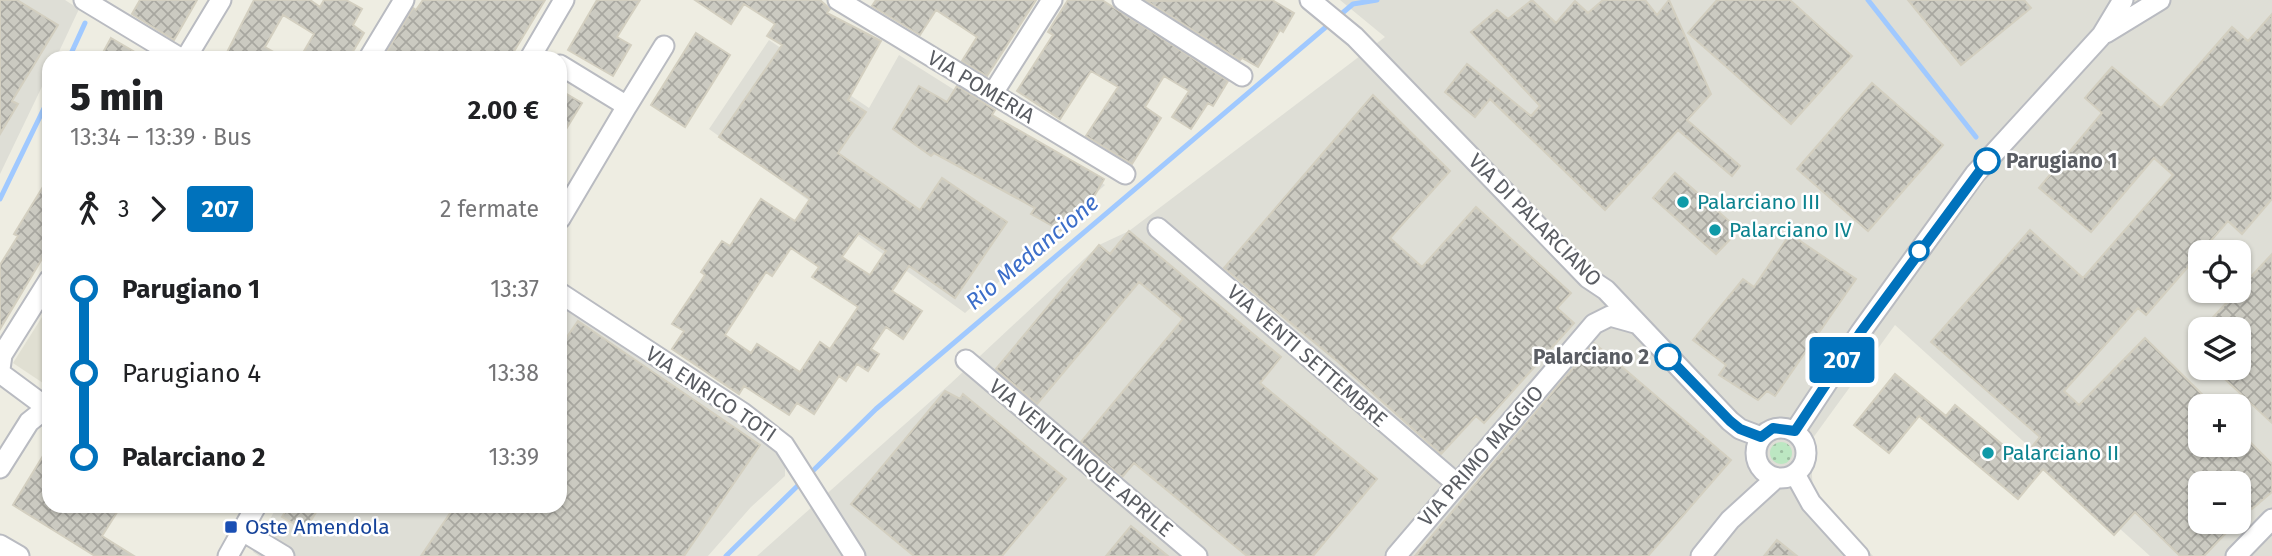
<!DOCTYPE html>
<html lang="it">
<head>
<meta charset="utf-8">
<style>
	body { margin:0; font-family:"Fira Sans",sans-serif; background:#f6f6f6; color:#202124; height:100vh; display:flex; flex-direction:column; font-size:26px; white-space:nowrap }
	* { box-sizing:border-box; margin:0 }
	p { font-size:23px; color:#757577 }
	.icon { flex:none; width:38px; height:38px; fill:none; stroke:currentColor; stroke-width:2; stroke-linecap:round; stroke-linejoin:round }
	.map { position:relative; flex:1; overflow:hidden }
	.sheet { position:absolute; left:42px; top:51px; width:525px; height:462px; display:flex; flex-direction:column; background:#fff; border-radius:21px; box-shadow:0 2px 5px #0004 }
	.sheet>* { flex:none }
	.badge { padding:0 14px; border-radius:5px; font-size:24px; line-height:46px }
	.tools { position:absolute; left:2188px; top:240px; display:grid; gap:14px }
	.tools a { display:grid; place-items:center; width:63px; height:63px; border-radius:14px; background:#fff; box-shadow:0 2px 5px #0004; font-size:35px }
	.map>.badge { position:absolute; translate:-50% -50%; box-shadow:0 0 0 4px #fff }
	.legs { display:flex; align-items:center; gap:10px; height:77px; padding:0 28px; font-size:23px }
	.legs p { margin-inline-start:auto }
	.summary { display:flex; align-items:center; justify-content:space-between; height:119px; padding:0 28px }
	h1 { font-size:38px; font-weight:800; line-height:52px }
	ul { padding:0 28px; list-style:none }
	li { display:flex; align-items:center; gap:24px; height:84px; font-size:26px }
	li i { display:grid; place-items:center; width:10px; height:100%; margin:0 9px; background:currentColor }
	li i::after { content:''; width:18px; height:18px; margin:-9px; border:5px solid; border-radius:50%; background:#fff }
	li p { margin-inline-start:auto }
	li:first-child i { background:linear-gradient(#0000 50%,currentColor 0) }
	li:last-child i { background:linear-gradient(currentColor 50%,#0000 0) }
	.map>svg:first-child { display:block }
</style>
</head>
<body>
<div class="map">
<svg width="2272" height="556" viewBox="0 0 2272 556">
	<defs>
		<pattern id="grass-dots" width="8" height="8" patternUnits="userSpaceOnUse" patternTransform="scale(1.75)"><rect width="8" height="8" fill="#bce7c2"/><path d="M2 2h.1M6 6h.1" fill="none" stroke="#9cbea1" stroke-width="1.8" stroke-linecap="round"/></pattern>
		<pattern id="building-cross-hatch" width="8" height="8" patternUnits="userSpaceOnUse" patternTransform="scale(1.75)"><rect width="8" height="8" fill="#cbcac1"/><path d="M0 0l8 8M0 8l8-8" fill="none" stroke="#a8a7a0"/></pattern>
	</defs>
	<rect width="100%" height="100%" fill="#eeede2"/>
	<path fill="#deded6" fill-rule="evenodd" d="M 0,0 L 65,0 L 79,9 L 56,58 L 49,58 L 49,72 L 0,174 Z
		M 1340,0 L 2272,0 L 2272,556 L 2150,556 L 1895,325 L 1810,442 L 1813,492 L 1873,556 L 757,556 L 950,384 L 1099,245 L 1129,231 L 1385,37 ZM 2200,252 L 2238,252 L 2238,290 L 2200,290 ZM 2200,329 L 2238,329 L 2238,368 L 2200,368 ZM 2200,406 L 2238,406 L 2238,444 L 2200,444 ZM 2200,483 L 2238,483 L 2238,522 L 2200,522 Z
		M 769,40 L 869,108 L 899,55 L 1105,185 L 965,313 L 709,129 Z
		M 560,301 L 765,435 L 785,456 L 785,476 L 751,507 L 708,556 L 259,556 L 253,552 L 277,506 L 560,506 Z"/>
	<path fill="#e0dfd2" d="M 49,306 L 49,387 L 13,363 Z"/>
	<path fill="url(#grass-dots)" d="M1770 453a11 11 0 1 1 22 0a11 11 0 1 1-22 0Z"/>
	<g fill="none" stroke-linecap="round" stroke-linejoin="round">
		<path stroke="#a0c9ff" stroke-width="5" d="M 1868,0 L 1976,137
			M 69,58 L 85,23
			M 0,199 L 49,98
			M 726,556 L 876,409 L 1353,4 L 1377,0"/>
	</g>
	<path fill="url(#building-cross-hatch)" stroke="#d3cfc0" stroke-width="2" fill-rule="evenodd" d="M 0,0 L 17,0 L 58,25 L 12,101 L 18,104 L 0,134 Z
		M 140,0 L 197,0 L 174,40 L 132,14 Z
		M 254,0 L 310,0 L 320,7 L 324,0 L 346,0 L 362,9 L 353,25 L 364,33 L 349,58 L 300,58 L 314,34 L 283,15 L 265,47 L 284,58 L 224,58 Z
		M 423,0 L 545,0 L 510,58 L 383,58 L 413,8 L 416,10 Z
		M 597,0 L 640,0 L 617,37 L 631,45 L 613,76 L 568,50 Z
		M 695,0 L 820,0 L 830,9 L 827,13 L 881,41 L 848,100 L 866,112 L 838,153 L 920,210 L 942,178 L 1007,222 L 955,298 L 909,266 L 892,291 L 922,311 L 903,339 L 886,327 L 871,349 L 879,354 L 868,371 L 857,364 L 846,381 L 839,376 L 814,414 L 797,403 L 789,415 L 744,386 L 739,394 L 672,349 L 684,331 L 672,324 L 705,275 L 701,272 L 722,241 L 730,246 L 761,199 L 795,221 L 810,199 L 719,137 L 782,45 L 767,36 L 775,24 L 744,4 L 731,24 ZM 859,233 L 886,251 L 870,275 L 842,257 ZM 791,248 L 819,267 L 812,277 L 858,307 L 830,349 L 820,342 L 800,372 L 757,344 L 751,353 L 725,335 L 766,272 L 772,276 Z
		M 876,0 L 1036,0 L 987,76 L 962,61 L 977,37 L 936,10 L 920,35 L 872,6 Z
		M 1068,0 L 1102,0 L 1228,81 L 1213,106 L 1208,103 L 1191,129 L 1172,117 L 1189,91 L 1164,76 L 1145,107 L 1161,118 L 1132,164 L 1086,136 L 1118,87 L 1091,71 L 1060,119 L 1017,91 L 1053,35 L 1048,32 Z
		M 1272,0 L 1294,13 L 1283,32 L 1280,30 L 1258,67 L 1242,58 L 1240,60 L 1147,1 Z
		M 1532,0 L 1556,23 L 1575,1 L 1588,13 L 1603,0 L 1645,0 L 1657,15 L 1669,0 L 1711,94 L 1687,120 L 1740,166 L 1732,176 L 1678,130 L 1605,210 L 1490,99 L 1475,117 L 1445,92 L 1467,64 L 1531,116 L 1540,106 L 1471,32 L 1497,10 L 1508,19 Z
		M 1717,0 L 1790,0 L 1852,56 L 1791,124 L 1688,33 Z
		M 1908,0 L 2024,0 L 2031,8 L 1961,65 Z
		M 2272,14 L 2272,199 L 2242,234 L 2228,221 L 2146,315 L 2138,308 L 2064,391 L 2079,405 L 2145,338 L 2214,406 L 2200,406 L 2200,444 L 2238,444 L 2238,430 L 2272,464 L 2272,492 L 2252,509 L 2238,497 L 2238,483 L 2223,483 L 2213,474 L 2200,483 L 2189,498 L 2200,508 L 2200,522 L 2216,522 L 2227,532 L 2204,556 L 2180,556 L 2135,512 L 2114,535 L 2043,469 L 2018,499 L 1919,416 L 1889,453 L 1854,425 L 1895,374 L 1946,416 L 1955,405 L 2021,460 L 2040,437 L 1931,342 L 2030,230 L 2083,278 L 2173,175 L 2154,158 L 2091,232 L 2039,188 L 2102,113 L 2085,98 L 2112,67 L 2161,108 L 2232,27 L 2248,41 Z
		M 696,33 L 730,55 L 685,127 L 651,105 Z
		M 111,38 L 145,58 L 100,58 Z
		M 1872,83 L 1943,145 L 1868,231 L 1797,169 Z
		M 919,86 L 947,102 L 957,86 L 995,110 L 992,115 L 1104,179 L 1088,207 L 1080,203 L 1063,232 L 1031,214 L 1035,208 L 934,153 L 931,156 L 893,129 Z
		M 560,90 L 582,103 L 560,139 Z
		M 1373,95 L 1450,171 L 1390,238 L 1422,267 L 1476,207 L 1571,293 L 1557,308 L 1574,323 L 1484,423 L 1476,416 L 1441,454 L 1337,361 L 1224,268 Z
		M 1675,173 L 1739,230 L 1716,254 L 1653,198 Z
		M 49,177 L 49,247 L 0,329 L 0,265 L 18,236 L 14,234 Z
		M 1129,231 L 1281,357 L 1260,383 L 1377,479 L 1313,556 L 1247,556 L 1134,463 L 1122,477 L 1081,442 L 1183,319 L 1139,282 L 1037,404 L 996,369 L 1099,245 L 1110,254 Z
		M 1790,234 L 1856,279 L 1775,396 L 1767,391 L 1758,400 L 1719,375 L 1726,365 L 1693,340 L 1743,279 L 1754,287 Z
		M 2272,254 L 2272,423 L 2213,368 L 2238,368 L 2238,329 L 2202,329 Z
		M 578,321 L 760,445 L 684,556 L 421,556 L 455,506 L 560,506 L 560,347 Z
		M 1594,343 L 1731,460 L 1648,556 L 1415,556 Z
		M 945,391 L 960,399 L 963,394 L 1066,479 L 1002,556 L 914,556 L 851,504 Z
		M 49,446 L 49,506 L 121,506 L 102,536 L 134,556 L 95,556 L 13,505 Z
		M 289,506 L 320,506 L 305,530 L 282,517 Z
		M 1131,526 L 1168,556 L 1106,556 Z
		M 1777,540 L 1797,556 L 1764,556 Z"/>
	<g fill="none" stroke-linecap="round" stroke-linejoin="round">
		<g stroke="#b9bbc1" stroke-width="23">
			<path id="minor" d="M 84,0 L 180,58
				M 838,0 L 1125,174
				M 1123,0 L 1242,76
				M 1310,0 L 1355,37 L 1588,278 L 1606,290 L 1730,421 L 1740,429 L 1761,437
				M 2106,33 L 2160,0
				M 186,58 L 221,0
				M 369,58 L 404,0
				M 530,58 L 564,0
				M 560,65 L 627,106 L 560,219
				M 993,93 L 1052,0
				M 627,106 L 664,46
				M 1158,228 L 1457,484
				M 560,293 L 743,413 L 784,445 L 855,556
				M 966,360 L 1197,556
				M 0,369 L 2,355 L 49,280
				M 0,373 L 46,407
				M1756 453a25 25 0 1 1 50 0a25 25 0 1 1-50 0Z
				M 1795,431 L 1860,333 L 1975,174 L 2102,35 L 2123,0
				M 0,468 L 29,422 L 49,406
				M 1795,474 L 1811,503 L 1859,556
				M 241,530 L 284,556
				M 0,545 L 19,556
				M 228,556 L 256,506
				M 1396,556 L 1594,324 L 1610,316 L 1635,323
				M 1701,556 L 1730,520 L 1776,478
				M 2236,556 L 2272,519"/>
		</g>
		<use href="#minor" stroke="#fff" stroke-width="19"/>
	</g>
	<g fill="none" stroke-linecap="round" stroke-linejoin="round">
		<g stroke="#fff" stroke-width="16">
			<path id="line-1" d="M 1668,357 L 1730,421 L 1740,429 L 1761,437 L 1773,428 L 1795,431 L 1860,333 L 1987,161"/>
		</g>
		<use href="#line-1" stroke="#0072bc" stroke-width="10"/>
	</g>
	<g fill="#fff" stroke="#0072bc" stroke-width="3.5">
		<circle cx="1987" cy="161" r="12"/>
		<circle cx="1919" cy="251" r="9"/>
		<circle cx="1668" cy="357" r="12"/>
	</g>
	<g fill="#0f9aa8" stroke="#fff" stroke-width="2.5">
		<circle cx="1683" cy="202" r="7"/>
		<circle cx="1715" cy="230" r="7"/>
		<circle cx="1988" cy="453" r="7"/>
	</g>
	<rect fill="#1a4fb4" stroke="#fff" stroke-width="2.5" x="224" y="520" width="14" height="14" rx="3.5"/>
	<g text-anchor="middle" stroke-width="5" stroke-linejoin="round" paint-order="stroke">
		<g font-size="21" fill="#5a5d63" stroke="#fff">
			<text transform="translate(981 87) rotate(31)" y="7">VIA POMERIA</text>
			<text transform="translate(1535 220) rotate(45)" y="7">VIA DI PALARCIANO</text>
			<text transform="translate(1307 356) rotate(41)" y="7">VIA VENTI SETTEMBRE</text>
			<text transform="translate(711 394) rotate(34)" y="7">VIA ENRICO TOTI</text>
			<text transform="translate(1481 456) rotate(-49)" y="7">VIA PRIMO MAGGIO</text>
			<text transform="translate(1081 458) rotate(40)" y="7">VIA VENTICINQUE APRILE</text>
		</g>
		<g font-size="21" font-weight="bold" fill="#5a5d63" stroke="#fff" text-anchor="start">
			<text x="2006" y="168">Parugiano 1</text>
			<text x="1649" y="364" text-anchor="end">Palarciano 2</text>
		</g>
		<g font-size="21" fill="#0d838f" stroke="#fff" text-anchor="start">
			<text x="1697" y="209">Palarciano III</text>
			<text x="1729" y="237">Palarciano IV</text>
			<text x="2002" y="460">Palarciano II</text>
		</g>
		<g font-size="21" fill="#164399" stroke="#fff" text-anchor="start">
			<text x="245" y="534">Oste Amendola</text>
		</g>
		<g font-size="23" font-style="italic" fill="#3c6ec9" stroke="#fff">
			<text transform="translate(1032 252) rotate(-40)" y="8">Rio Medancione</text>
		</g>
	</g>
</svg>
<div class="tools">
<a><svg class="icon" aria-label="locate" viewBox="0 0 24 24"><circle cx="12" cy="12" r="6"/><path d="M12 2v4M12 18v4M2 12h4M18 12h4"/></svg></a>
<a><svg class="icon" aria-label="layers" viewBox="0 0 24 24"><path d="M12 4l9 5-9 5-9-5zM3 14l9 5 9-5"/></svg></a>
<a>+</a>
<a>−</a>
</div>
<b class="badge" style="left:1842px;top:360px;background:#0072bc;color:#fff">207</b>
<section class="sheet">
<div class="summary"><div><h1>5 min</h1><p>13:34 – 13:39 · Bus</p></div><b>2.00 €</b></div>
<div class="legs"><svg class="icon" aria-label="walk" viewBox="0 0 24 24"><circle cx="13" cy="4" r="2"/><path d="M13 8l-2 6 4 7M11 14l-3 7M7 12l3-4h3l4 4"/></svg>3<svg class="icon" aria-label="forward" viewBox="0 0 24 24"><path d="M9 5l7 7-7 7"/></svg><b class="badge" style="background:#0072bc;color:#fff">207</b><p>2 fermate</p></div>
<ul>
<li><i style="color:#0072bc"></i><b>Parugiano 1</b><p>13:37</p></li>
<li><i style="color:#0072bc"></i><span>Parugiano 4</span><p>13:38</p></li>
<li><i style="color:#0072bc"></i><b>Palarciano 2</b><p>13:39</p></li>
</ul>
</section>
</div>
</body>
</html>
